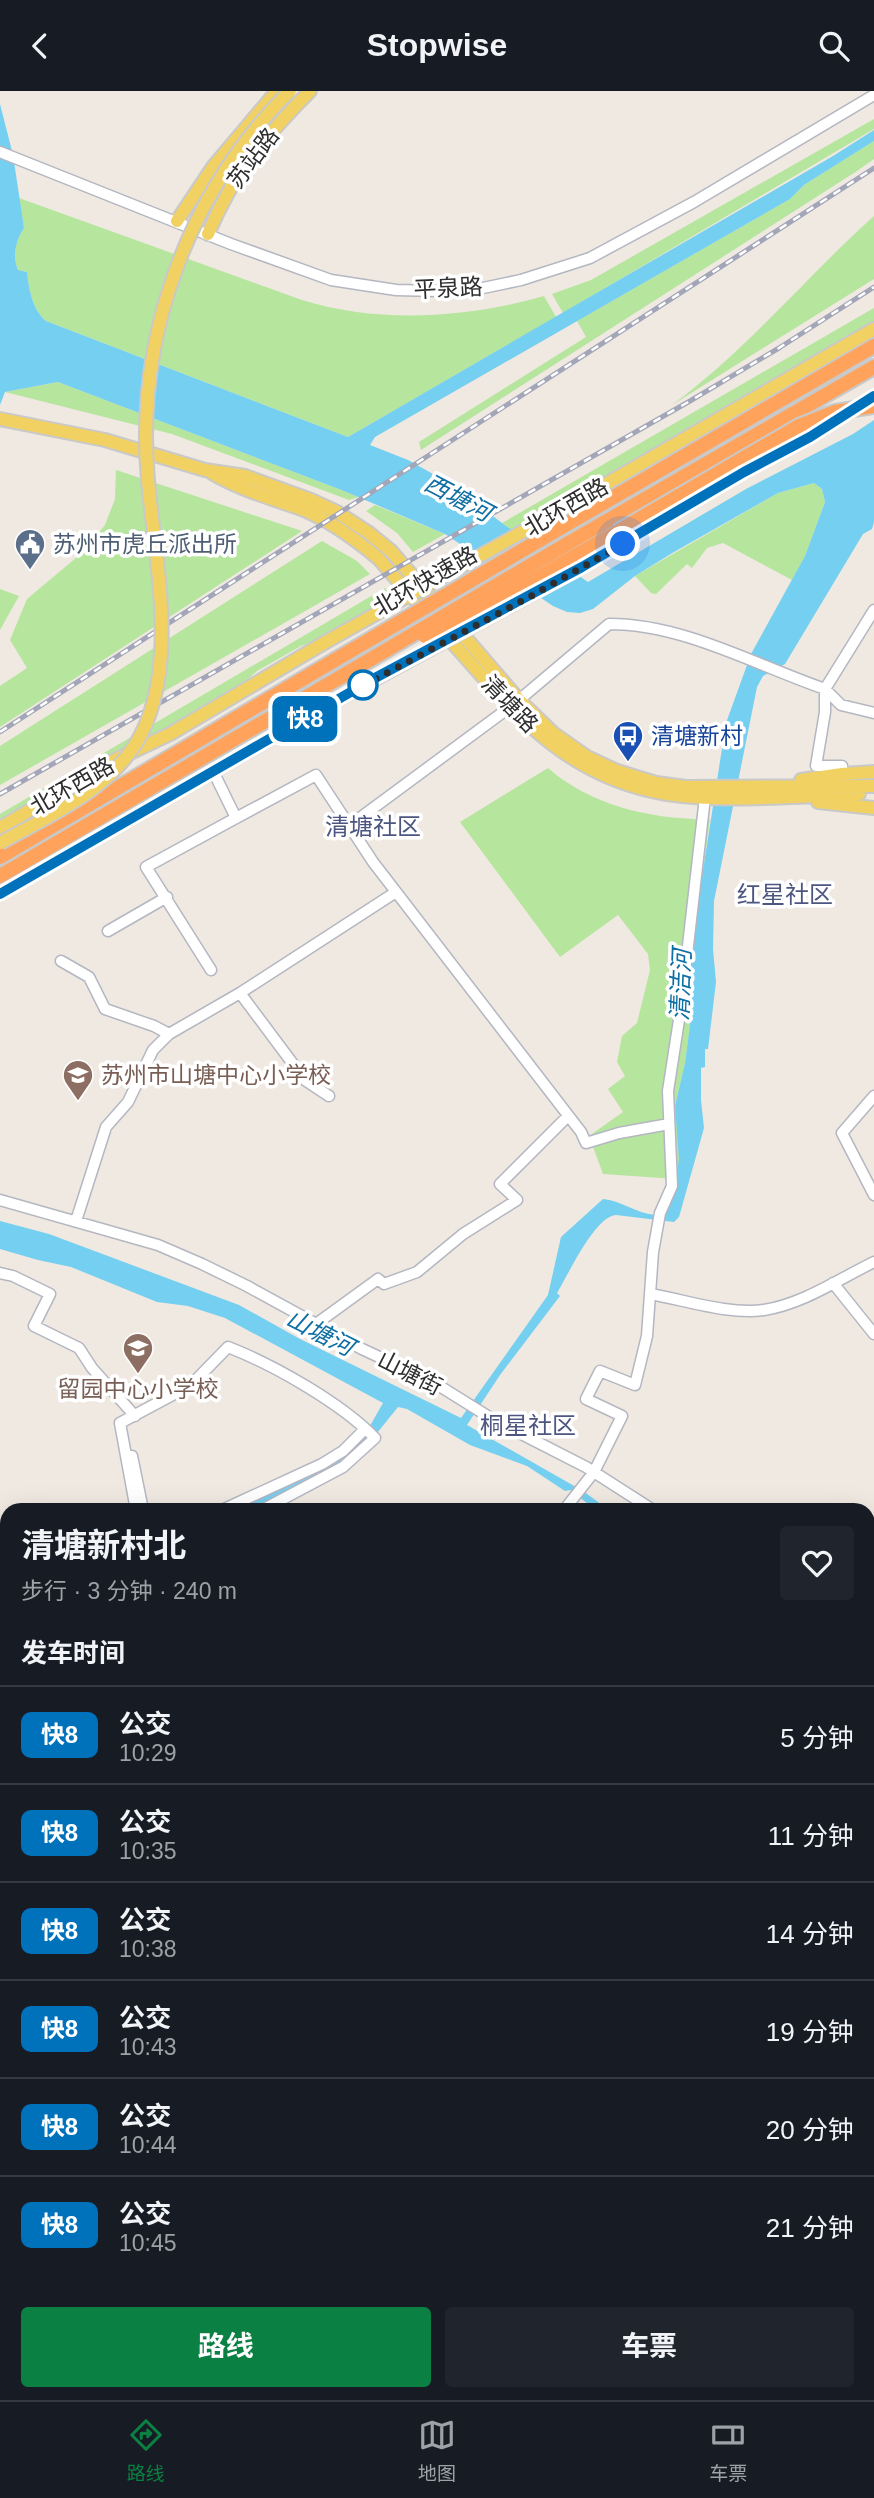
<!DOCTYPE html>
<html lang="zh">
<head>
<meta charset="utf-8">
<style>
	body { margin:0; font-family:Helvetica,"Noto Sans SC",sans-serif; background:#20242c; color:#f1f3f6; height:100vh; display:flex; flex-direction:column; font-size:26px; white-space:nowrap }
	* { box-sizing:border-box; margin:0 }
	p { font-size:23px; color:#9ea1a6 }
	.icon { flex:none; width:38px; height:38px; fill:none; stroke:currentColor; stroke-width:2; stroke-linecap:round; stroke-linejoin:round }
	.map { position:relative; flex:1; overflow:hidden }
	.details { position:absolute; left:0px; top:1412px; width:875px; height:898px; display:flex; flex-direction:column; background:#171b24; border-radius:21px 21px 0 0; box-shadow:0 7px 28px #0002 }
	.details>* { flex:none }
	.badge { padding:0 14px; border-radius:10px; font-size:24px; line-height:46px }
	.you { position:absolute; width:35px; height:35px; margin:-18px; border:5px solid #fff; border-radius:50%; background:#1a73e8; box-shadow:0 0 0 10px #1a73e833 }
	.map>.badge { position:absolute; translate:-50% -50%; box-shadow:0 0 0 4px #fff }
	h2 { padding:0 21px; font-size:26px; line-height:63px }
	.round { display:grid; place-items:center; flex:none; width:74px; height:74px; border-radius:7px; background:#20242c }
	.head { display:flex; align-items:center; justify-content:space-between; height:119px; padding:0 21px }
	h1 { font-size:33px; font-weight:700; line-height:52px }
	.action { display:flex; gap:14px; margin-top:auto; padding:14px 21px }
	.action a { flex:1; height:80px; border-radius:7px; background:#0b8043; color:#fff; font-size:28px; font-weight:700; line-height:80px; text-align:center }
	.action a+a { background:#20242c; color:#f1f3f6 }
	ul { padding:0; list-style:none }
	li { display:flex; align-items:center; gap:21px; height:98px; padding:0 21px; border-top:2px solid #363941 }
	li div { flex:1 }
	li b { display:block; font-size:26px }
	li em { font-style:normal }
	li .badge { min-width:77px; font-weight:700; text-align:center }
	header { display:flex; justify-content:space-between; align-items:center; height:91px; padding:0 21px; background:#171b24; font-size:32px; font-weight:700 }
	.tab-bar { display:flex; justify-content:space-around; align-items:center; height:98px; border-top:2px solid #363941; background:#171b24; font-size:19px; color:#9ea1a6 }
	.tab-bar a { display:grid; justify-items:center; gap:4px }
	.tab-bar .active { color:#0b8043 }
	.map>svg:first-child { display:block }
</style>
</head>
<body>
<header><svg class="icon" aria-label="back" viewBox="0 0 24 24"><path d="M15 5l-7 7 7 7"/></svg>Stopwise<svg class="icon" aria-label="search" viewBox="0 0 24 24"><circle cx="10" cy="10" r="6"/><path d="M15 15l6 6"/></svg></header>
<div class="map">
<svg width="874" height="2309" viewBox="0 0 874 2309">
	<rect width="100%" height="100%" fill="#efe9e1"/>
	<path fill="#b6e59e" d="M 874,28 L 874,38 L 563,222 L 552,203 L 591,189 Z
		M 874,50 L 874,68 L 857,80 L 421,359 L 419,351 L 586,246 L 577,230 L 790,108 L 804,94 Z
		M 19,107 L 302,209 C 379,233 467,227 544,205 L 556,226 L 348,346 L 46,230 C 32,218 29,198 27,181 L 18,179 C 12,165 16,149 24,137 Z
		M 874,125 L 874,188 L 672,314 C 747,259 805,187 874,125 Z
		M 874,217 L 874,232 L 560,415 L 511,439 L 502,432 Z
		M 58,291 L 344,400 L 358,406 L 349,409 L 172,343 L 5,301 Z
		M 116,379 L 302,440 L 0,636 L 0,595 L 27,577 L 10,549 L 27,508 L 83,461 L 105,434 L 115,408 Z
		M 814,392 L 822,398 L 825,411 L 805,465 L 792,489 L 723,452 L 707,457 L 692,477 L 687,473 L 656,503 L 651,502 L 635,485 L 778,402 Z
		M 375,414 L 445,443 L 413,461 L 397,442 L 366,420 Z
		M 322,450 L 357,470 L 370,483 L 0,694 L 0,655 Z
		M 385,497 L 392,507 L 322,547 L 301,555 L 257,580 L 231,603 L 110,667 L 0,732 L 0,723 Z
		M 0,498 L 19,505 L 0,539 Z
		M 548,677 C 591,715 653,729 710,728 L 691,871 L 689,909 L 693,911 L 685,972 L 675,1015 L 680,1068 L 676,1088 L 603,1083 L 589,1045 L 623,1021 L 608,998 L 625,985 L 617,971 L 622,945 L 637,932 L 650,879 L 648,863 L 618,824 L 560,866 L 460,731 Z
		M 868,2068 L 874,2079 L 874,2117 L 868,2120 Z
		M 7,2251 L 7,2303 L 167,2304 L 157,2309 L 0,2309 L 0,2256 Z"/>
	<path fill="#75cff0" d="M 0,13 L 13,64 L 24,137 C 16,149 12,165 18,179 L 27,181 C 29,198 32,218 46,230 L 348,346 L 833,65 L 874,39 L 874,50 L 804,94 L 790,108 L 375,346 L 370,354 L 408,369 L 449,392 L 506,435 L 588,491 L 746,398 L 853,343 L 874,329 L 874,431 L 872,438 L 863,443 L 785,573 L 763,585 L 757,596 L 714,810 L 713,858 L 716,891 L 708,958 L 705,958 L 705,976 L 701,977 L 701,1009 L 704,1037 L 679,1126 L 674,1131 L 616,1124 C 595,1125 568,1184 557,1202 L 560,1205 L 500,1284 L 467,1334 L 583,1400 L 609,1419 L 596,1419 L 570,1399 L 565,1400 L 527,1375 L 470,1354 L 407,1318 L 398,1316 L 369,1352 L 350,1368 L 255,1419 L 235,1419 L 344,1367 L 363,1347 L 383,1312 L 225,1227 L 188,1215 L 157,1211 L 71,1176 L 38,1169 L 0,1158 L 0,1130 L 49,1143 L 239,1214 L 300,1248 L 461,1327 L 548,1204 L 561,1146 L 603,1108 C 620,1109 637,1123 656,1124 L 676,1088 L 679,1068 L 675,1015 L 685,972 L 693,911 L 689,909 L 694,837 L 726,632 L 751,563 L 805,465 L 825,411 L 822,398 L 814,392 L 778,402 L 674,461 L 635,485 L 593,518 L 580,522 L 567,521 L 553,515 L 445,443 L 344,400 L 58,291 L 5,301 L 0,314 Z
		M 7,1726 L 7,1757 L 0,1758 L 0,1730 Z"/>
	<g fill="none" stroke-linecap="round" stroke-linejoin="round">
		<g stroke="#b4b7c1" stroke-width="13">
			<path id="minor" d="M 0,61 L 231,153 L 331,189 L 396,199 L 438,200 L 483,197 L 521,189 L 590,167 L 694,111 L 874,4
				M 519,609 L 609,533 C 684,533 755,574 825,598 L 841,614 L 874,622
				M 213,680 L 236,727 L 316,684 L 373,771 L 581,1041 L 586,1052 L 619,1042 L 669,1033
				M 842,683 L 842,675 L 816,675 L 825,621 L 825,598 L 874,519
				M 349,735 L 510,616
				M 108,840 L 167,806
				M 61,870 L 89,886 L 105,918 L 154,935 L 169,943
				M 211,879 L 146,776 L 236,727
				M 240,902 L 305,989 L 329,1005
				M 874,1005 L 842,1042 L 874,1104
				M 0,1109 L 158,1154 L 202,1173 L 247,1195 L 362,1258 L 433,1291 L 494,1329 L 586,1376 L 653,1419
				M 76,1130 L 106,1036 L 128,1011 L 153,959 L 169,943 L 240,902 L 396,801
				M 0,1182 L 13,1185 L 50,1203 L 34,1235 L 79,1257 L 92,1277 L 135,1325
				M 833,1192 L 874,1243
				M 650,1203 C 685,1209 729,1224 764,1219 C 803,1213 839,1188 874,1171
				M 316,1233 L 378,1188 L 384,1193 L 417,1181 L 463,1143 L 517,1109 L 500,1093 L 568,1025
				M 132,1365 L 143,1419
				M 136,1419 L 120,1332 L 191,1294 L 228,1256 C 274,1274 341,1312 375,1347 L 343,1376 L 262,1419
				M 222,1419 L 322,1373 L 343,1360 L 365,1338
				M 564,1419 L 594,1381 L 622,1325 L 586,1308 L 600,1280 L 635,1294 L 647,1245 L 653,1161 L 660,1122 L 672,1095 L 668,1000 L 681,916 L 705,706
				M 0,1525 L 7,1524
				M 868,1539 L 874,1542
				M 0,1947 L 7,1944
				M 868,2219 L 874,2216
				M 0,2225 L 7,2243
				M 406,2303 L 409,2309
				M 700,2309 L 711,2303"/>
		</g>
		<g stroke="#c9c9c9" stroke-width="16">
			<path id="major" d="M 177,130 L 213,76 L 277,0
				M 208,143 C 234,81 263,48 310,0
				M 0,328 L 105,349 L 205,379 L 245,385 L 311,409 L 337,421 L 369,442 L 391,460 L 519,609 L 553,642 L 587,666 L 617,680 L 656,692 L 686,696 L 874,695
				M 212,382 C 243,400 271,407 304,419 C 331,430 355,448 378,467 C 407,500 436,533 466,567 C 524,633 575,688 667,703 C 728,712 797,705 859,703
				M 549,426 L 874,238
				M 582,476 L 744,381 L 810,346 L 874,305
				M 801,689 L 842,683 L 874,681
				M 818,711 L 874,717
				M 0,737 L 111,671 L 170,643 L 324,552
				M 0,803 L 353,600
				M 868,1711 L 874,1703
				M 868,1732 L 874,1723
				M 868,1969 L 874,1991
				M 868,2009 L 874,2027"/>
		</g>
		<g stroke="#c9c9c9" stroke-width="18">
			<path id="highway" d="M 557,439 L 874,255
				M 567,453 L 874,276
				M 575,465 L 617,441
				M 0,766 L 335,569
				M 0,785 L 344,584"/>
		</g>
		<use href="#minor" stroke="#fff" stroke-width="10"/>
		<use href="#major" stroke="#f2d163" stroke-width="12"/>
		<use href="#highway" stroke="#ffa35c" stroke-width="14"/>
		<g stroke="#a3a6b8" stroke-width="5">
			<path id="rail" d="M 0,641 L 874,77
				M 0,703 L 690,310 L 779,257 L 874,196"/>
		</g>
		<use href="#rail" stroke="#fff" stroke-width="2.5" stroke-dasharray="8" stroke-linecap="butt"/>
		<g stroke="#c9c9c9" stroke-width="16" stroke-linecap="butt">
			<path id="major-bridge" d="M 324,552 L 549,426
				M 353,600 L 582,476
				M 0,752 C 48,725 104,702 135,654 C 181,581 155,471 148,389 C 135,246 188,101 290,0"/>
		</g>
		<g stroke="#c9c9c9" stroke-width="18" stroke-linecap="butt">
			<path id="highway-bridge" d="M 617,441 L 799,335 L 835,321 L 874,315
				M 425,545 L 468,527 L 575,465
				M 335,569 L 557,439
				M 344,584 L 567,453"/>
		</g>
		<use href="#major-bridge" stroke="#f2d163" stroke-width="12"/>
		<use href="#highway-bridge" stroke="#ffa35c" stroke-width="14"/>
	</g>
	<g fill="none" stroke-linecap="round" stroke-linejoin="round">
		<g stroke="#fff" stroke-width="16">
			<path id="line" d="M 0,803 L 375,587 L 582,476 L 744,381 L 810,346 L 874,305"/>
		</g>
		<use href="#line" stroke="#0072bc" stroke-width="10"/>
		<path stroke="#2e2e2e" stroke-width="7" stroke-dasharray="0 12.6" d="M 363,594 L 353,600 L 533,504 L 623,453"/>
	</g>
	<defs>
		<g id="civic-pin" transform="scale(1.575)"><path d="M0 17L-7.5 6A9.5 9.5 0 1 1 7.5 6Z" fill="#5c6f8a" stroke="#fff"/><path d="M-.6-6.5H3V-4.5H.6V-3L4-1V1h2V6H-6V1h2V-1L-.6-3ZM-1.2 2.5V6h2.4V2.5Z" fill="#fff"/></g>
		<g id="bus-pin" transform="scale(1.575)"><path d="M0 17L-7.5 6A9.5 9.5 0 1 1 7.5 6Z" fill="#1a4fb4" stroke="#fff"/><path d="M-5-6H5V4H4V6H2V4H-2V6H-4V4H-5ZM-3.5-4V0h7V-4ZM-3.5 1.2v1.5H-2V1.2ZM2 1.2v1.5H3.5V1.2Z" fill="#fff"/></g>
		<g id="school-pin" transform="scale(1.575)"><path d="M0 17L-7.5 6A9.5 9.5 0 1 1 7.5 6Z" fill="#8d6e63" stroke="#fff"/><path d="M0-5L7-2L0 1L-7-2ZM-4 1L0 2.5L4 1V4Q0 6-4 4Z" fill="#fff"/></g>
	</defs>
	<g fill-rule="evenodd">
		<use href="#civic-pin" x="30" y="453"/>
		<use href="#bus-pin" x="628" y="645"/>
		<use href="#school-pin" x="78" y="984"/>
		<use href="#school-pin" x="138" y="1257"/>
	</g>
	<circle fill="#fff" stroke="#0072bc" stroke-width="3.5" cx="363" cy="594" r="14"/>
	<g text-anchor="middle" stroke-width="7" stroke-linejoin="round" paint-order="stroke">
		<g font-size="23" fill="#2e2e2e" stroke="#fff">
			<text transform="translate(253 67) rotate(-53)" y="8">苏站路</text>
			<text transform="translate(448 197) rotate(-3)" y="8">平泉路</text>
			<text transform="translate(566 416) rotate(-30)" y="8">北环西路</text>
			<text transform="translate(425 490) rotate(-30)" y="8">北环快速路</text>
			<text transform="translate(510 613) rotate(46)" y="8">清塘路</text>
			<text transform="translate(72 695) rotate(-30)" y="8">北环西路</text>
			<text transform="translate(410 1282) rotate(27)" y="8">山塘街</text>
		</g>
		<g font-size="23" fill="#4e5e75" stroke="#fff" text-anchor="start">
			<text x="53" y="461">苏州市虎丘派出所</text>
		</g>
		<g font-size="23" fill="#164399" stroke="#fff" text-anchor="start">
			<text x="651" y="653">清塘新村</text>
		</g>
		<g font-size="23" fill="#785e54" stroke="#fff" text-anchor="start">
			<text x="101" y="992">苏州市山塘中心小学校</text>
			<text x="138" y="1306" text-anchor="middle">留园中心小学校</text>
		</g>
		<g font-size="24" font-style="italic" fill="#0d6fa3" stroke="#fff">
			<text transform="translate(458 407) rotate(28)" y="8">西塘河</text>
			<text transform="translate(681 894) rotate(-88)" y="8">清洁河</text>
			<text transform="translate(320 1242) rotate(27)" y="8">山塘河</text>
		</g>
		<g font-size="24" fill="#4d5680" stroke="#fff">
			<text x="373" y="744">清塘社区</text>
			<text x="785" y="812">红星社区</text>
			<text x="528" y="1343">桐星社区</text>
		</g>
	</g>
</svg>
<div class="you" style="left:623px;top:453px"></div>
<b class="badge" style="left:305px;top:628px;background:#0072bc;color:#fff">快8</b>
<section class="details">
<div class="head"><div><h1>清塘新村北</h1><p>步行 · 3 分钟 · 240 m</p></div><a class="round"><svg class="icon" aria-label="heart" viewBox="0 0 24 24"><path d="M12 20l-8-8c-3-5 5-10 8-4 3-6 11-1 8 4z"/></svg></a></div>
<h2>发车时间</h2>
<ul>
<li><span class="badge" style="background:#0072bc;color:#fff">快8</span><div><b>公交</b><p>10:29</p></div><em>5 分钟</em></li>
<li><span class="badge" style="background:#0072bc;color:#fff">快8</span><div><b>公交</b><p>10:35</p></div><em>11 分钟</em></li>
<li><span class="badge" style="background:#0072bc;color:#fff">快8</span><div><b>公交</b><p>10:38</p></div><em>14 分钟</em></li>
<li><span class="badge" style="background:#0072bc;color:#fff">快8</span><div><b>公交</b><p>10:43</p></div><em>19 分钟</em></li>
<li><span class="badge" style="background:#0072bc;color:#fff">快8</span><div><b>公交</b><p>10:44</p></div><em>20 分钟</em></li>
<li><span class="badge" style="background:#0072bc;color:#fff">快8</span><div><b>公交</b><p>10:45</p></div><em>21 分钟</em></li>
</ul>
<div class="action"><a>路线</a><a>车票</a></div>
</section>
</div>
<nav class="tab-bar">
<a class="active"><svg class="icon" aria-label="directions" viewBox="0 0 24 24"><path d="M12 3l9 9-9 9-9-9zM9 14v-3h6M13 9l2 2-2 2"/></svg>路线</a>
<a><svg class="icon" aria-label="map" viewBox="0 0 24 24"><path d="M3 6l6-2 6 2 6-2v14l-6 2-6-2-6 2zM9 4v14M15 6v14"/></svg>地图</a>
<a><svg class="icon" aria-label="tickets" viewBox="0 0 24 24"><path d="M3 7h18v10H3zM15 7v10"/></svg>车票</a>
</nav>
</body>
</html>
